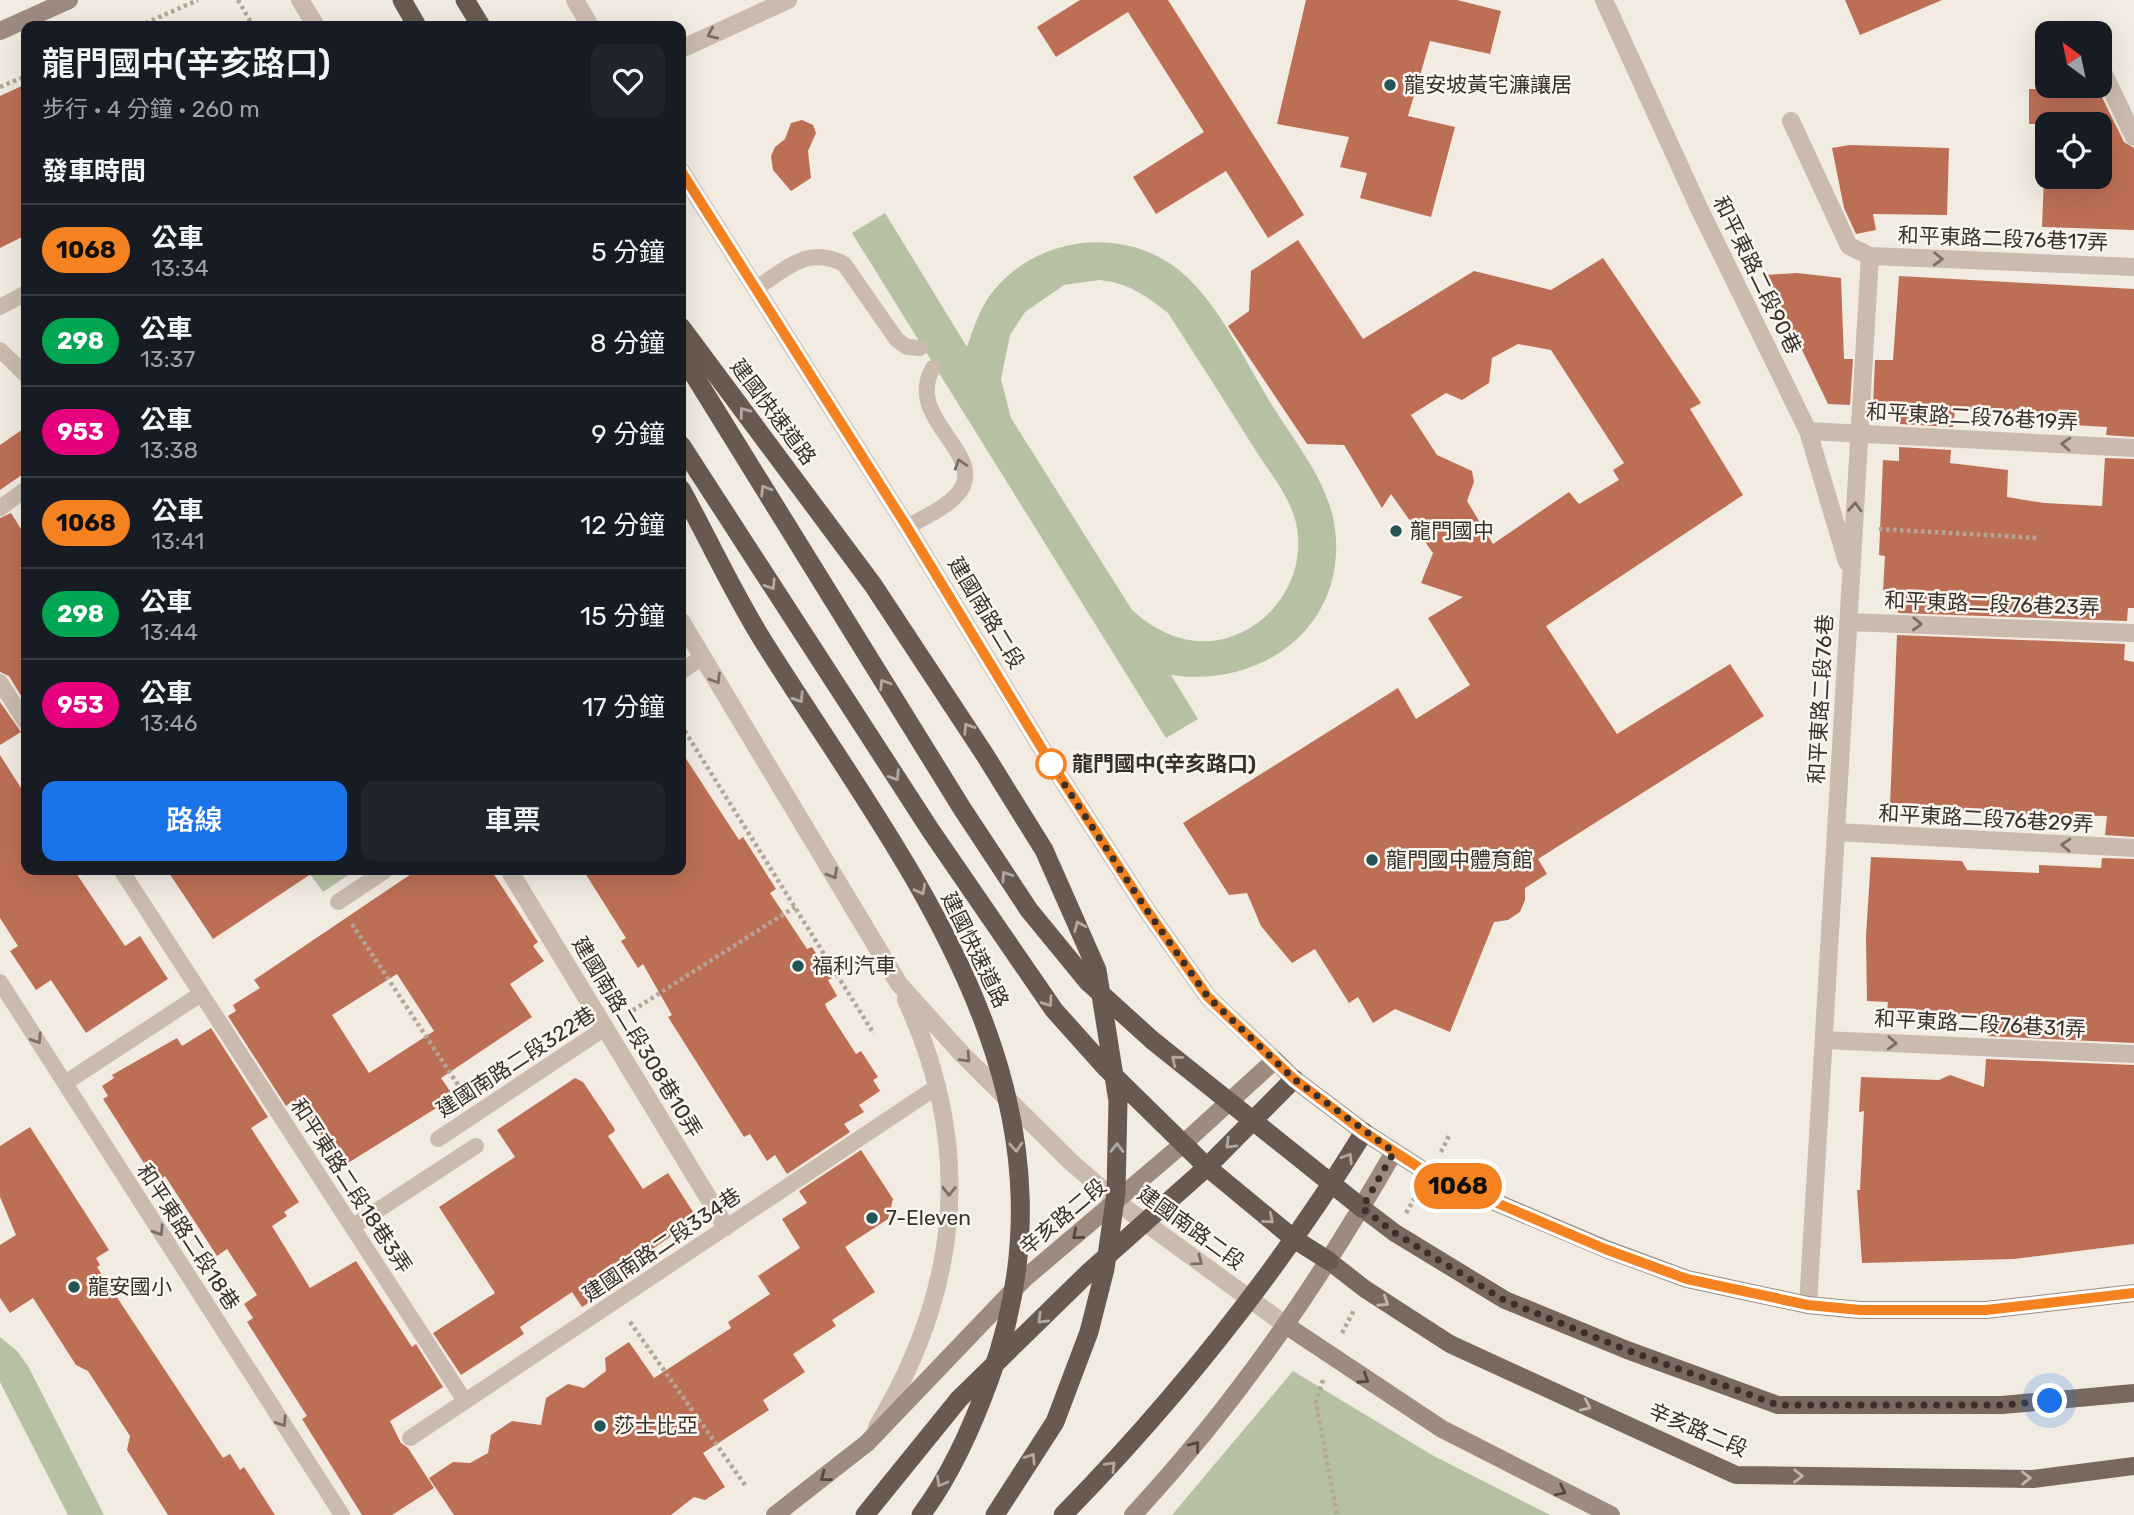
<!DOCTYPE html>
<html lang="zh-TW">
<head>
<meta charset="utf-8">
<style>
	body { margin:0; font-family:Rubik,"Noto Sans TC",sans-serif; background:#20242c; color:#f1f3f6; height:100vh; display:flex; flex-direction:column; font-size:26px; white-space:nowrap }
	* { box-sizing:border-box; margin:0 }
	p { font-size:23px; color:#9ea1a6 }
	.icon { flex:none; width:38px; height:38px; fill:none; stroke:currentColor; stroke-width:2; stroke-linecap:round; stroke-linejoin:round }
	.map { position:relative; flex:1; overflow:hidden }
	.drawer { position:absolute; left:21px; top:21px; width:665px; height:854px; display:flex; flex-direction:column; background:#171b24; border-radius:14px; box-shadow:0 7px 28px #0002 }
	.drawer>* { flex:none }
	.badge { padding:0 14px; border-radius:23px; font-size:24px; line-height:46px }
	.needle { width:46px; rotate:327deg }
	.buttons { position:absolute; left:2035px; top:21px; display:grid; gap:14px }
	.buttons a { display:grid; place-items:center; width:77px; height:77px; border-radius:14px; background:#171b24; box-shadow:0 7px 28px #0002; font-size:35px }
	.you { position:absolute; width:35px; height:35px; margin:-18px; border:5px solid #fff; border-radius:50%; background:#1a73e8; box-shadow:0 0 0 10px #1a73e833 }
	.map>.badge { position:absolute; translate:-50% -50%; box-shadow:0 0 0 4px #fff }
	h2 { padding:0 21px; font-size:26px; line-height:63px }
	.round { display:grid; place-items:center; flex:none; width:74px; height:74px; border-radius:14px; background:#20242c }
	.head { display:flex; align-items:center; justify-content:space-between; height:119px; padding:0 21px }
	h1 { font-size:33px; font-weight:600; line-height:52px }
	.button { display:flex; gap:14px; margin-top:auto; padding:14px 21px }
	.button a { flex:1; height:80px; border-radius:14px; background:#1a73e8; color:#fff; font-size:28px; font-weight:600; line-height:80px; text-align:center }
	.button a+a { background:#20242c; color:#f1f3f6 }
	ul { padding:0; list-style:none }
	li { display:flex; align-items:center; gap:21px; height:91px; padding:0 21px; border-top:2px solid #363941 }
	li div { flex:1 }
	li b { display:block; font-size:26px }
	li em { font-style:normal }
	li .badge { min-width:77px; font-weight:700; text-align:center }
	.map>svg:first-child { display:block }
</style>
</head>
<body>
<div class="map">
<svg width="2134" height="1515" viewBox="0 0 2134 1515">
	<rect width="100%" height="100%" fill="#f2ebe2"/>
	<path fill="#b6c0a3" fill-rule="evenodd" d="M 885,213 L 967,347 C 974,327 980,307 994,290 C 1043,231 1137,225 1191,281 C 1223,313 1248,366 1272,405 C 1294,441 1326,479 1334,522 C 1351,622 1266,689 1171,675 L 1198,719 L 1166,738 L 852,233 ZM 1099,280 C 1129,283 1145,295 1168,313 C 1197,358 1226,403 1254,448 C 1269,472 1290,496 1296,523 C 1307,572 1277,622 1230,637 C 1194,649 1158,634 1132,610 L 1011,418 L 1001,379 L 1010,335 L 1025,312 L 1064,285 Z
		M 307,870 L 356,870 L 323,892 Z
		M 0,1337 L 17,1351 L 28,1366 L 104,1515 L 68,1515 L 0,1382 Z
		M 1293,1371 L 1432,1455 L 1550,1515 L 1172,1515 Z"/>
	<path fill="#bd6f55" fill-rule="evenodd" d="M 1080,0 L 1168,0 L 1304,215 L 1268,238 L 1226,171 L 1156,214 L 1133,177 L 1204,132 L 1128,12 L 1056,57 L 1037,27 Z
		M 1306,0 L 1457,0 L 1501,11 L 1490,54 L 1430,41 L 1408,116 L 1455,127 L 1431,217 L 1360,198 L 1367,173 L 1340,167 L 1349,137 L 1277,124 Z
		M 1845,0 L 1942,0 L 1860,35 Z
		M 26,84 L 26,235 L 0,248 L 0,96 Z
		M 2029,89 L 2098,89 L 2124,142 L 2134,148 L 2134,230 L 2042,227 L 2044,177 L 2100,177 L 2100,124 L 2029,124 Z
		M 802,120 L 813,125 L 816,133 L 808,151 L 811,178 L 791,191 L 773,170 L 771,156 L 775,147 L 785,139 L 791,123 Z
		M 1850,145 L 1949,148 L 1947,215 L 1873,214 L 1876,230 L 1856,234 L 1844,208 L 1832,148 Z
		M 1298,240 L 1363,339 L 1474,271 L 1551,290 L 1603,258 L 1701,403 L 1690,409 L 1743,495 L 1546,626 L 1617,734 L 1730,664 L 1764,716 L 1538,859 L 1547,874 L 1525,888 L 1525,900 L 1520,912 L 1508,920 L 1494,922 L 1450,1032 L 1395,1009 L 1373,1023 L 1358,997 L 1349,1003 L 1315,949 L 1292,963 L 1261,926 L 1247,893 L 1229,895 L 1183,823 L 1398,688 L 1416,719 L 1470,685 L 1428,618 L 1463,597 L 1421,583 L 1433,553 L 1391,494 L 1382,508 L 1344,445 L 1307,444 L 1228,326 L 1249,311 L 1251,271 ZM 1518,344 L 1551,350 L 1624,463 L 1613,470 L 1619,480 L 1579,504 L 1569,492 L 1493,544 L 1467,501 L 1474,482 L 1472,471 L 1437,455 L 1411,415 L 1446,393 L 1462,400 L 1489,383 L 1492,358 Z
		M 1797,273 L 1841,278 L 1844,359 L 1853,359 L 1850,405 L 1828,404 L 1766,275 Z
		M 1899,276 L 2134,289 L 2134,437 L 2106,435 L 2107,427 L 2073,425 L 2074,412 L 1955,410 L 1953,427 L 1900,424 L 1901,406 L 1873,406 L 1875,360 L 1893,360 Z
		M 26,427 L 26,472 L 0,490 L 0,445 Z
		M 1899,447 L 1951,450 L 1950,463 L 2008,470 L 2007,497 L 2044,503 L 2102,506 L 2105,458 L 2134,459 L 2134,608 L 2128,608 L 2127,621 L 1898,613 L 1899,592 L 1883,591 L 1885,556 L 1879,555 L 1883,460 L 1899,461 Z
		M 11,513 L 26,537 L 26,704 L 9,676 L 0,672 L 0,518 Z
		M 1897,635 L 2125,644 L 2124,660 L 2134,662 L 2134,837 L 2105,835 L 2107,816 L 2005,814 L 1890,805 Z
		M 0,702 L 21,732 L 0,745 Z
		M 681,751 L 739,840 L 743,837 L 776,889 L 770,893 L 807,949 L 812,947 L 832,978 L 828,980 L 837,996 L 825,1004 L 827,1009 L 856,1054 L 861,1051 L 878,1077 L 873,1080 L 880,1091 L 859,1105 L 864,1112 L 844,1124 L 850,1132 L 787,1174 L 775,1155 L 767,1161 L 750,1134 L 744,1137 L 668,1017 L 672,1015 L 643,964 L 638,968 L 621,941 L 626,938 L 583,870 L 681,870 Z
		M 0,755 L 26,796 L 26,870 L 74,870 L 125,946 L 140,936 L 168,979 L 86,1033 L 51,980 L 36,990 L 10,951 L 18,946 L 0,918 Z
		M 1871,857 L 1962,861 L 1967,870 L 2039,873 L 2039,865 L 2101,868 L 2102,858 L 2134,859 L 2134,1043 L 1987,1036 L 1988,1020 L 1982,1020 L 1982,1016 L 1887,1012 L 1888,1002 L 1867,1001 L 1866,936 Z
		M 167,870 L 317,870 L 213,939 Z
		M 417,870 L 491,870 L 538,942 L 533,946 L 544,961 L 510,984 L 532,1017 L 441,1078 L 454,1097 L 348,1163 L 329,1133 L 319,1139 L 294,1100 L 286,1106 L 228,1016 L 236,1011 L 233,1005 L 260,988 L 254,980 ZM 397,974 L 434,1031 L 369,1073 L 332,1015 Z
		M 211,1028 L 268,1117 L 251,1128 L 299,1202 L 284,1212 L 287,1216 L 272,1226 L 310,1288 L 356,1261 L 412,1347 L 416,1344 L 443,1387 L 390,1421 L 401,1443 L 408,1448 L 434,1488 L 392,1515 L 362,1515 L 302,1419 L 307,1416 L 247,1322 L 253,1318 L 244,1304 L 257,1295 L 227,1249 L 217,1256 L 165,1176 L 156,1182 L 103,1099 L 108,1096 L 102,1086 L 114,1078 L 112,1075 L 177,1038 L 182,1046 Z
		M 1986,1059 L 2134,1065 L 2134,1244 L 2014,1259 L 1862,1263 L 1857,1190 L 1860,1190 L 1864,1111 L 1859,1112 L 1861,1077 L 1939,1080 L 1950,1075 L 1984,1087 Z
		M 575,1078 L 583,1082 L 614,1128 L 615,1131 L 608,1136 L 643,1189 L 668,1173 L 697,1218 L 605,1282 L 610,1290 L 582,1307 L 572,1292 L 520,1327 L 524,1334 L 461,1375 L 433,1333 L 495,1293 L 439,1207 L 515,1157 L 497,1130 Z
		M 30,1127 L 109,1250 L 96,1258 L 100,1265 L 97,1267 L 223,1458 L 230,1454 L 240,1470 L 244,1467 L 275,1515 L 168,1515 L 127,1450 L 130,1436 L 88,1371 L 76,1365 L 33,1298 L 10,1313 L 0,1298 L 0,1245 L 16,1235 L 0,1197 L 0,1146 Z
		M 861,1150 L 893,1199 L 888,1219 L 845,1247 L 875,1292 L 832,1320 L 836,1326 L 793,1354 L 805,1372 L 763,1400 L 769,1410 L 703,1453 L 725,1487 L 705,1500 L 694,1497 L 671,1515 L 454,1515 L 429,1478 L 453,1462 L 470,1463 L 488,1453 L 491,1435 L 512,1421 L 541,1425 L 546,1398 L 568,1384 L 584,1388 L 606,1371 L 605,1358 L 629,1342 L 654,1378 L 731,1328 L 728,1322 L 770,1294 L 758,1276 L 800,1248 L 782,1219 L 807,1203 L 799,1191 Z"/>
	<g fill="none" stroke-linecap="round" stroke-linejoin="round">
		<path stroke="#b5a598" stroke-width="4.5" stroke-dasharray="3.5 3.5" stroke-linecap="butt" d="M 238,0 L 253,26
			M 139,26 L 198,0
			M 0,87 L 26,76
			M 1879,529 L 2039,538
			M 681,725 L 874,1034
			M 352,924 L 464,1094
			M 627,1014 L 795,907
			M 1441,1152 L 1450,1134
			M 1406,1213 L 1416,1196
			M 630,1322 L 745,1485
			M 1342,1333 L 1354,1310
			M 1323,1380 L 1316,1402 L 1337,1515"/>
		<path stroke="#cabbae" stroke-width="16" d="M 756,288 C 787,269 807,245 844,264 L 897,340 L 907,347 L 920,348
			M 0,307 L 26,293
			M 0,350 L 26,375
			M 0,508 L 26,489
			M 907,527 C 924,517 954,505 963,486 C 979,449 905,416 933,368
			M 681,672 L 703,656
			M 0,682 L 26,723
			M 121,870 L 465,1401
			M 338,902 L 386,870
			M 0,982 L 342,1515
			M 65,1083 L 201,994
			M 438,1139 L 605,1028
			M 352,1227 L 476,1146
			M 410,1438 L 938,1086"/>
		<path stroke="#cabbae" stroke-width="18" d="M 1604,0 L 1698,206 L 1808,431 L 1847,562
			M 681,49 L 788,0
			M 2100,66 L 2134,137
			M 1791,121 L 1849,246 L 1870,256 L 2134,267
			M 1808,431 L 2134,448
			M 1848,622 L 2134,633
			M 1836,832 L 2134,848
			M 509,870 L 726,1227
			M 1824,1040 L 2134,1054
			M 1808,1305 L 1870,256"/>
		<path stroke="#cabbae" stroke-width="18" d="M 300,0 L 316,26
			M 575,0 L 590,26
			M 681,171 L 907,527 L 1044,752 L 1146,909 L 1208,997 L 1275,1060
			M 681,621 L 899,984 L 961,1053 L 1071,1162 L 1117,1202 L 1287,1326
			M 877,1427 C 960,1289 975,1148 906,1000"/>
		<path stroke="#9d8b80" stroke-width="18" d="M 0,31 L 69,0
			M 1287,1326 L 1442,1429 L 1611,1515
			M 775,1515 L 867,1443 L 1024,1279 L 1184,1143 L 1275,1060 L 1294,1079 L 1364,1132 L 1429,1174 L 1606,1249 L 1687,1279 L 1808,1305 L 1860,1310 L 1986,1310 L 2134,1293
			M 1133,1515 C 1237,1403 1318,1284 1394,1152"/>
		<path stroke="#79685e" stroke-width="18" d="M 1362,1208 L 1395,1233 L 1505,1300 L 1627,1350 L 1778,1405 L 2002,1405 L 2134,1393
			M 1329,1261 L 1365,1289 L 1450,1344 L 1736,1475 L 2033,1479 L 2134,1466"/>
		<path stroke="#695a51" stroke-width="19" d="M 402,0 L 417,26
			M 465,0 L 481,26
			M 681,327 L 873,585 L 985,755 L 1044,850 L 1097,970 L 1118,1101 L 1116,1193 L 1105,1269 L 1089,1332 L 1055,1422 L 995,1515
			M 681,354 L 963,810 L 1029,910 L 1088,982 L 1152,1040 L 1362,1208
			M 681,445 L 931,831 L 1054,1010 L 1105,1067 L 1207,1167 L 1294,1239 L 1329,1261
			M 681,489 C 709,540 734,595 765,644 C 909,872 1094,1092 990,1378 C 973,1425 951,1475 921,1515
			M 865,1515 L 959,1399 L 1089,1272 L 1207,1167 L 1294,1079
			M 1063,1515 C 1177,1398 1278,1272 1364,1132"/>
	</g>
	<defs><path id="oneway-chevron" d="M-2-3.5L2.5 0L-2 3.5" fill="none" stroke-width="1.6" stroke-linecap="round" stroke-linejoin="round" transform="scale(1.75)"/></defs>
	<g stroke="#7a6f66">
		<use href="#oneway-chevron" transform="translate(712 34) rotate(156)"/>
		<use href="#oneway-chevron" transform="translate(1938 259) rotate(2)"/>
		<use href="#oneway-chevron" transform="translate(2066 444) rotate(-177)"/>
		<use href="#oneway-chevron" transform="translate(960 464) rotate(-108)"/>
		<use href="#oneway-chevron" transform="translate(1855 507) rotate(-87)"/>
		<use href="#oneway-chevron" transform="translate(1917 624) rotate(2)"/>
		<use href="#oneway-chevron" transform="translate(716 679) rotate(59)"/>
		<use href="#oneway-chevron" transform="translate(2066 845) rotate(-177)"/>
		<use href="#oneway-chevron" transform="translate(833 874) rotate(59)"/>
		<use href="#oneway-chevron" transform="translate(37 1039) rotate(57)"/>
		<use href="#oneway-chevron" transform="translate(1892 1043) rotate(3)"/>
		<use href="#oneway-chevron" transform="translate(966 1058) rotate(46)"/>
		<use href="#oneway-chevron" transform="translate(949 1191) rotate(91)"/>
		<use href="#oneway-chevron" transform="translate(159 1231) rotate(57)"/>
		<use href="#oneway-chevron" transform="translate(1198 1261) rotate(36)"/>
		<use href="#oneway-chevron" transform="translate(282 1422) rotate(57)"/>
	</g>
	<g stroke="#b2a8a0">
		<use href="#oneway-chevron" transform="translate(744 412) rotate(-127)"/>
		<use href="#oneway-chevron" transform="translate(765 490) rotate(-122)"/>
		<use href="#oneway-chevron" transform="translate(771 585) rotate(57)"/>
		<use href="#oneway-chevron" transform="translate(884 684) rotate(-122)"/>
		<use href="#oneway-chevron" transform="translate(799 698) rotate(57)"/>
		<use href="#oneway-chevron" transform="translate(968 728) rotate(-123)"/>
		<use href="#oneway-chevron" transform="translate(895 776) rotate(57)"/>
		<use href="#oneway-chevron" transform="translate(1006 876) rotate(-124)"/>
		<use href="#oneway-chevron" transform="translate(921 890) rotate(62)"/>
		<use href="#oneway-chevron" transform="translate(1079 926) rotate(-113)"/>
		<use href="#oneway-chevron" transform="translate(1048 1002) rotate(55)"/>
		<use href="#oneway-chevron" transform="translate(1176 1060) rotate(-141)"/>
		<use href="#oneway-chevron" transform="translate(1230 1144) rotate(135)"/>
		<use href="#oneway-chevron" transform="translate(1016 1147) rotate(86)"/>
		<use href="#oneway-chevron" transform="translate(1117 1148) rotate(-89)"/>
		<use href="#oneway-chevron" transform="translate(1348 1158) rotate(-58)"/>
		<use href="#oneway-chevron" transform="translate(1269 1219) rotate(40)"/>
		<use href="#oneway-chevron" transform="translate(1042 1319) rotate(136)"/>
		<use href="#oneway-chevron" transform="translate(1031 1458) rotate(-57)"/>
		<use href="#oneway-chevron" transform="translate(1111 1466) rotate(-46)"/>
		<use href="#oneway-chevron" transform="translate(941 1482) rotate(120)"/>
	</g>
	<g stroke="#524741">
		<use href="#oneway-chevron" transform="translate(1077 1235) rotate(140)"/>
		<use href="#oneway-chevron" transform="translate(1364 1379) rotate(33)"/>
		<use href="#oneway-chevron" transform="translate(1195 1446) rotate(-52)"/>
		<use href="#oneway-chevron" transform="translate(825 1477) rotate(142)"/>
		<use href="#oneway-chevron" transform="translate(1561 1491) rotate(26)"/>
	</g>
	<g stroke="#c0b6ad">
		<use href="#oneway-chevron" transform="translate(1384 1302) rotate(33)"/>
		<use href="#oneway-chevron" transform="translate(1586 1406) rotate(25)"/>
		<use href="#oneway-chevron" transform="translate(1798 1476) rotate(1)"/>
		<use href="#oneway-chevron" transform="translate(2026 1478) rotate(-1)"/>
	</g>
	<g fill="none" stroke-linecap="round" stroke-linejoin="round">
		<g stroke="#fff" stroke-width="16">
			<path id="line" d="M 681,171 L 907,527 L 1044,752 L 1146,909 L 1208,997 L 1294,1079 L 1364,1132 L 1429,1174 L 1605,1249 L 1687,1279 L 1808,1305 L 1860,1310 L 1986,1310 L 2134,1293"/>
		</g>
		<use href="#line" stroke="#f58220" stroke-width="10"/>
		<path stroke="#39302c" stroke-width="7" stroke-dasharray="0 12.6" d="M 1051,764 L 1146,909 L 1208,997 L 1294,1079 L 1394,1152 L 1362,1208 L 1395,1233 L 1504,1300 L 1627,1350 L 1778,1405 L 2002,1405 L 2050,1401"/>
	</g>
	<g fill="#245458" stroke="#faf5ee" stroke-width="2.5">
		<circle cx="1390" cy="85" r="7"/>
		<circle cx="1396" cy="531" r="7"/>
		<circle cx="1372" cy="860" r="7"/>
		<circle cx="798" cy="966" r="7"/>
		<circle cx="872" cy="1218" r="7"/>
		<circle cx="74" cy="1287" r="7"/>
		<circle cx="600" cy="1426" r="7"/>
	</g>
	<circle fill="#fff" stroke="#f58220" stroke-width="3.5" cx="1051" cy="764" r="14"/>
	<g text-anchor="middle" stroke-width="5" stroke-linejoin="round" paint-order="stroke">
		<g font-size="21" fill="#39302c" stroke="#faf5ee" text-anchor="start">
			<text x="1404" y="92">龍安坡黃宅濂讓居</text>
			<text x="1410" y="538">龍門國中</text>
			<text x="1386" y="867">龍門國中體育館</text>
			<text x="812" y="973">福利汽車</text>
			<text x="886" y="1225">7-Eleven</text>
			<text x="88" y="1294">龍安國小</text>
			<text x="614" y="1433">莎士比亞</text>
		</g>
		<g font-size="21" fill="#39302c" stroke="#faf5ee">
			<text transform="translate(2003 239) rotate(2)" y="7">和平東路二段76巷17弄</text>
			<text transform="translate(1757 275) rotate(64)" y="7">和平東路二段90巷</text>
			<text transform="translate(773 412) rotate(53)" y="7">建國快速道路</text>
			<text transform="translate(1972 417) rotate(3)" y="7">和平東路二段76巷19弄</text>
			<text transform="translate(1992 604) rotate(2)" y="7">和平東路二段76巷23弄</text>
			<text transform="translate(986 613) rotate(59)" y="7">建國南路二段</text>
			<text transform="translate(1821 699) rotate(-87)" y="7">和平東路二段76巷</text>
			<text transform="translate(1986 819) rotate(3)" y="7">和平東路二段76巷29弄</text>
			<text transform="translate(975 950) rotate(64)" y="7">建國快速道路</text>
			<text transform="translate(1980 1024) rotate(3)" y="7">和平東路二段76巷31弄</text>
			<text transform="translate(637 1037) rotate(59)" y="7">建國南路二段308巷10弄</text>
			<text transform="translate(516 1062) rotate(-33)" y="7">建國南路二段322巷</text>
			<text transform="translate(351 1186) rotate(57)" y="7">和平東路二段18巷3弄</text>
			<text transform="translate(1063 1217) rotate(-40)" y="7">辛亥路二段</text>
			<text transform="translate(1191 1228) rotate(36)" y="7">建國南路二段</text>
			<text transform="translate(188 1237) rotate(57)" y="7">和平東路二段18巷</text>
			<text transform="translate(662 1245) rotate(-34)" y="7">建國南路二段334巷</text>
			<text transform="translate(1698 1430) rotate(23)" y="7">辛亥路二段</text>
		</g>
		<g font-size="21" font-weight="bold" fill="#39302c" stroke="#faf5ee" text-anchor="start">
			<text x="1072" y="771">龍門國中(辛亥路口)</text>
		</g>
	</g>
</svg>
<div class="buttons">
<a><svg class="needle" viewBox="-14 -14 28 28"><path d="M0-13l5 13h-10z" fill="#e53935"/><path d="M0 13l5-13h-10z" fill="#9ea1a6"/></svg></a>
<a><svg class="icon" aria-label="locate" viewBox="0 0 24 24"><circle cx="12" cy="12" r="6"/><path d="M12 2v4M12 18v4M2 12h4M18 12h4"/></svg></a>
</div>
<div class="you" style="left:2050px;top:1401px"></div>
<b class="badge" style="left:1458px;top:1186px;background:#f58220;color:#111">1068</b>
<section class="drawer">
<div class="head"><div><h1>龍門國中(辛亥路口)</h1><p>步行 · 4 分鐘 · 260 m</p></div><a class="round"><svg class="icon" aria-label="heart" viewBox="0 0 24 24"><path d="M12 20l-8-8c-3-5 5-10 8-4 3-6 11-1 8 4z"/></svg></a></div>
<h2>發車時間</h2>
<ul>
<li><span class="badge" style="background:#f58220;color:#111">1068</span><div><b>公車</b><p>13:34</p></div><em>5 分鐘</em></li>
<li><span class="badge" style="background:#00a651;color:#fff">298</span><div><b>公車</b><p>13:37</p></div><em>8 分鐘</em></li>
<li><span class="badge" style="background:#e6007e;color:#fff">953</span><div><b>公車</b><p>13:38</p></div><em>9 分鐘</em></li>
<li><span class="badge" style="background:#f58220;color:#111">1068</span><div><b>公車</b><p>13:41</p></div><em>12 分鐘</em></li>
<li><span class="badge" style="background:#00a651;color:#fff">298</span><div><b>公車</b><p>13:44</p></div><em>15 分鐘</em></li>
<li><span class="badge" style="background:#e6007e;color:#fff">953</span><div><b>公車</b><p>13:46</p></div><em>17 分鐘</em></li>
</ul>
<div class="button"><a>路線</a><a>車票</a></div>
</section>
</div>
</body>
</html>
